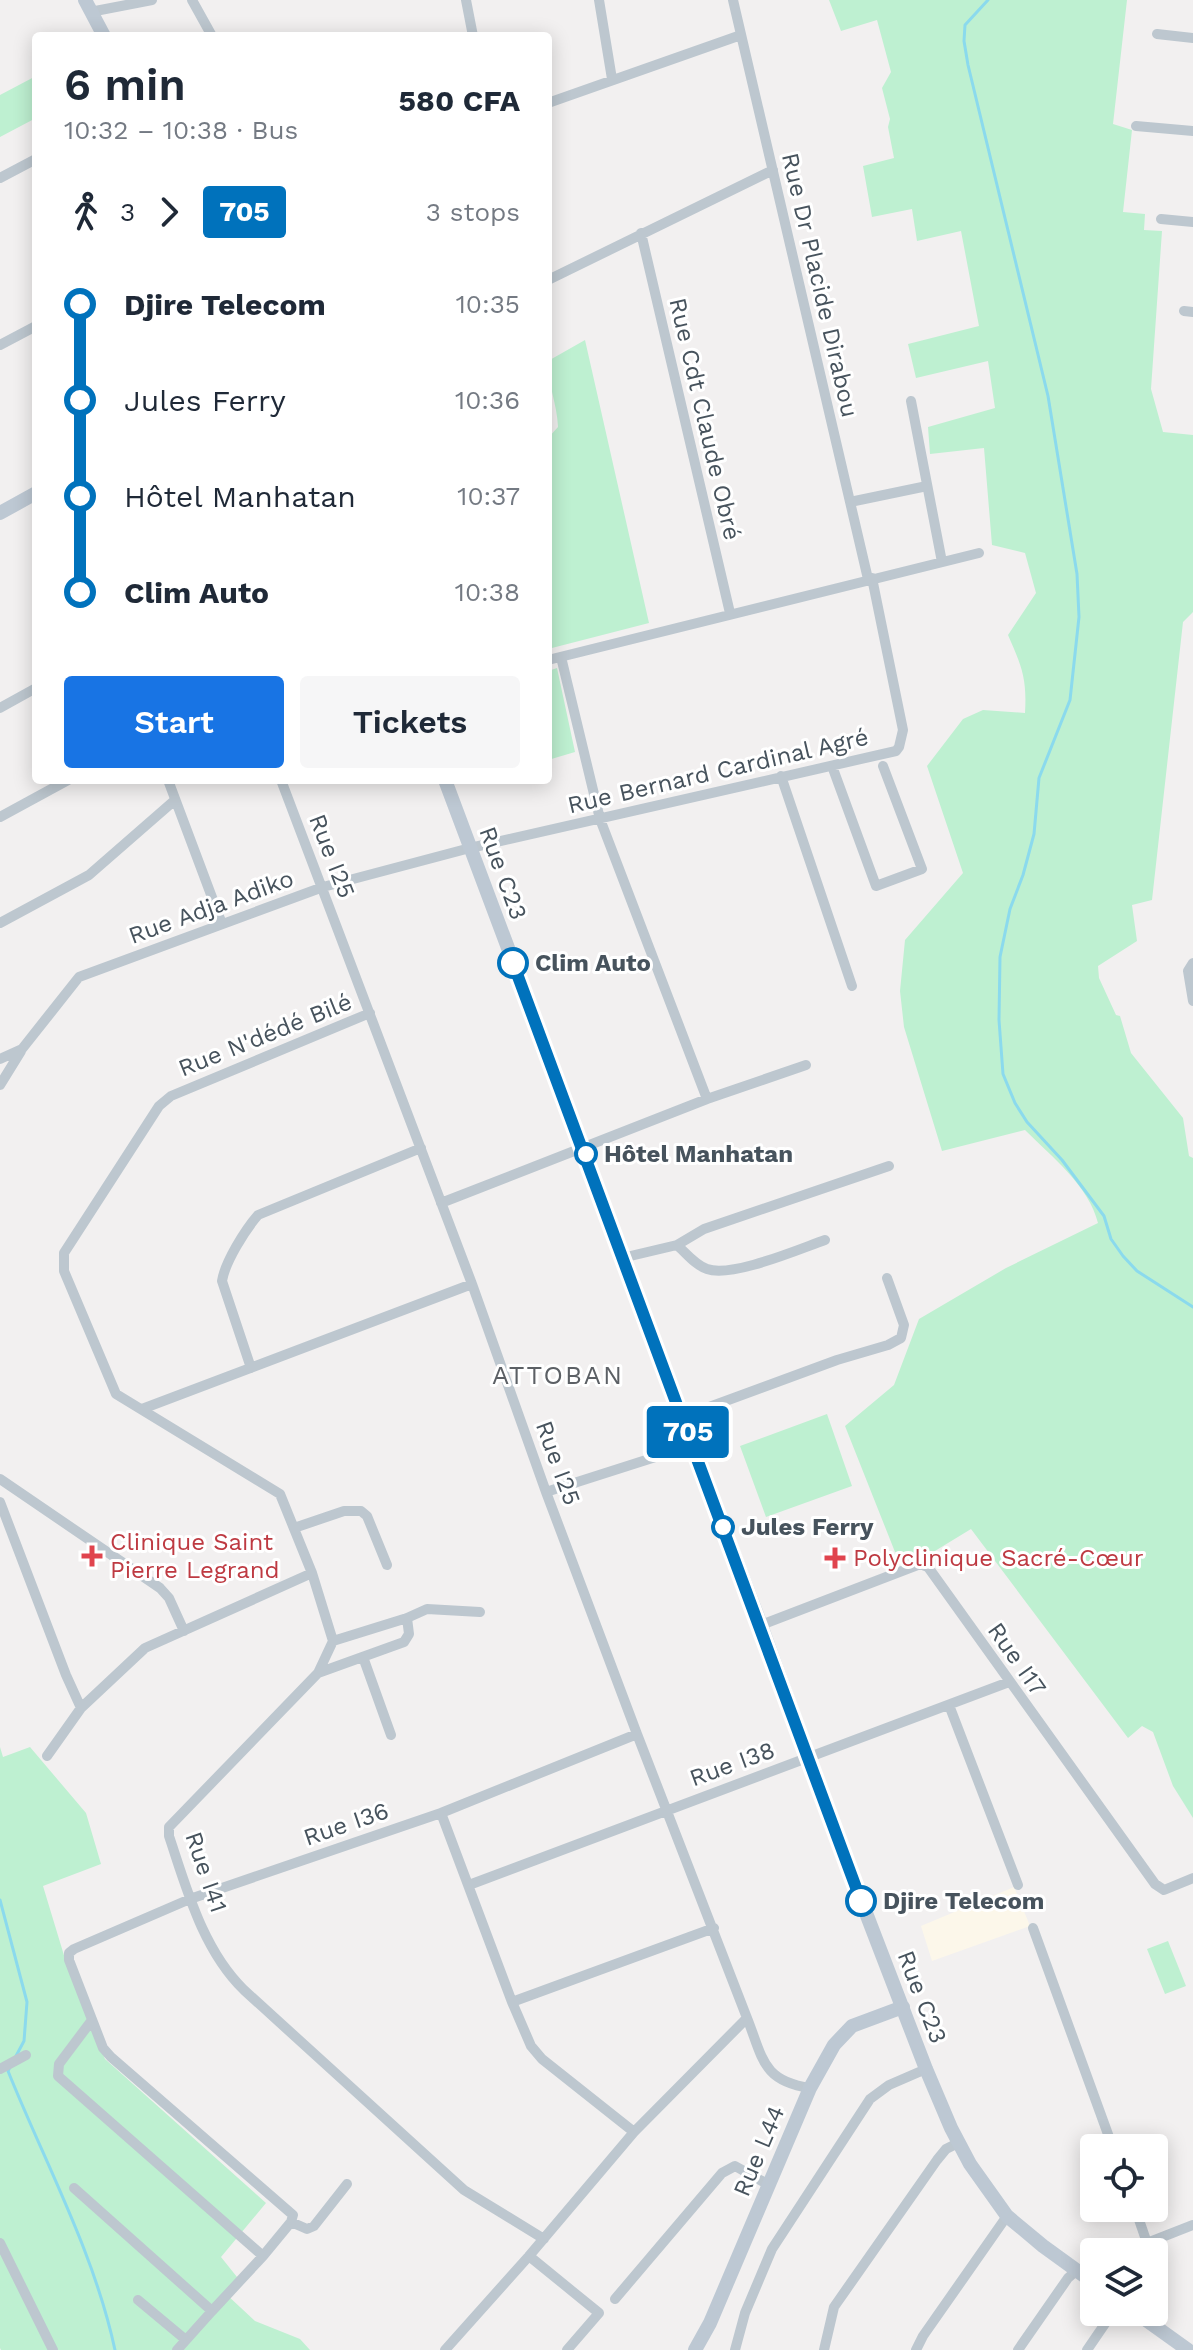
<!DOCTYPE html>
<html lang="en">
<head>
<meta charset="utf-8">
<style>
	body { margin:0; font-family:"Work Sans",sans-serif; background:#f6f6f7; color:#1f2937; height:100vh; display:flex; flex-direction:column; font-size:30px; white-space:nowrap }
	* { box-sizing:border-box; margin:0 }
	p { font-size:26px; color:#747a83 }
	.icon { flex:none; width:44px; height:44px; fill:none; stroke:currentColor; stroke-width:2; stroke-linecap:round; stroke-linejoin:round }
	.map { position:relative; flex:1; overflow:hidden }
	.sheet { position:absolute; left:32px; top:32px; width:520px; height:752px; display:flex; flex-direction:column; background:#fff; border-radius:8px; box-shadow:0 4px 20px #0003 }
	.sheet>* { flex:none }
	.badge { padding:0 16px; border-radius:6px; font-size:28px; line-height:52px }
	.tools { position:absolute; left:1080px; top:2134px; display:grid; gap:16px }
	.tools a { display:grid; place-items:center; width:88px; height:88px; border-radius:8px; background:#fff; box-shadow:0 4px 20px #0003; font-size:40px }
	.map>.badge { position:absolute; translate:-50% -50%; box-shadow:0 0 0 4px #fff }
	.legs { display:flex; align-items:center; gap:12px; height:88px; padding:0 32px; font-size:26px }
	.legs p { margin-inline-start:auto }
	.headline { display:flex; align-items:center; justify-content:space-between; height:136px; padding:0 32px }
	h1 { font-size:44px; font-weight:600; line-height:60px }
	.cta { display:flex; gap:16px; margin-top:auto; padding:16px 32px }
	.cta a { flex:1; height:92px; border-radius:8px; background:#1874e4; color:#fff; font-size:32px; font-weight:600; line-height:92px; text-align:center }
	.cta a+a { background:#f6f6f7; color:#1f2937 }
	ul { padding:0 32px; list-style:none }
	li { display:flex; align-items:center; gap:28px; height:96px; font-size:30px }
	li i { display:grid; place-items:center; width:12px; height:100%; margin:0 10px; background:currentColor }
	li i::after { content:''; width:20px; height:20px; margin:-10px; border:6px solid; border-radius:50%; background:#fff }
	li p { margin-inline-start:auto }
	li:first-child i { background:linear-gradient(#0000 50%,currentColor 0) }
	li:last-child i { background:linear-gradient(currentColor 50%,#0000 0) }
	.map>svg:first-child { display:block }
</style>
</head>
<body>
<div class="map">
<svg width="1193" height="2350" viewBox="0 0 1193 2350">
	<rect width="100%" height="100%" fill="#f2f0f0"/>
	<path fill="#fcf7ea" d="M 1014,1887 L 1030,1926 L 932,1961 L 921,1926 Z"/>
	<path fill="#bef0d1" d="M 829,0 L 1127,0 L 1113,124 L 1132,130 L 1123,212 L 1145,214 L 1144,230 L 1162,231 L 1151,389 L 1163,432 L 1193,435 L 1193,612 L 1183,622 L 1152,900 L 1132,905 L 1137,941 L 1098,966 L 1099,978 L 1116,1015 L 1120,1016 L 1131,1053 L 1183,1118 L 1189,1156 L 1193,1158 L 1193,1818 L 1173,1786 L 1153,1732 L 1142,1726 L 1128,1738 L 971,1529 L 930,1554 L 895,1552 L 845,1426 L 894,1385 L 919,1319 L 1006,1268 L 1098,1223 C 1089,1186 1052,1157 1025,1130 L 942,1151 L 904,1027 L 900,991 L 905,940 L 963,873 L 927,766 L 963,719 L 983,710 L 1025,713 C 1027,678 1022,667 1008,635 L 1036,593 L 1025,553 L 992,545 L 984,448 L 930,454 L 928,427 L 995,408 L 988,361 L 916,378 L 908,344 L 979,326 L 961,231 L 917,241 L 912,209 L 872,217 L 863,166 L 894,158 L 888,127 L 890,119 L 882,88 L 891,72 L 877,20 L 841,31 Z
		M 36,76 L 36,118 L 0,137 L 0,95 Z
		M 585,340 L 649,623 L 548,649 L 548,438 L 558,427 C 557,403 548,386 548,361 Z
		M 557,668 L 575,752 L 548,760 L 548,671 Z
		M 827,1414 L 852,1486 L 766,1517 L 740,1446 Z
		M 0,1747 L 3,1757 L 30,1747 L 86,1813 L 101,1864 L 43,1886 L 66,1962 L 105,2059 L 266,2203 L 221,2257 L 241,2282 L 226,2294 L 255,2321 L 300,2339 L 310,2350 L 1,2350 L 0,2348 Z
		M 1168,1941 L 1186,1986 L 1165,1994 L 1147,1949 Z"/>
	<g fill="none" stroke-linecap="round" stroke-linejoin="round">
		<path stroke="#8bdaed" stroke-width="3" d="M 988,0 L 965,25 L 964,41 L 968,65 L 1048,396 L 1077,574 L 1079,617 L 1070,700 L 1039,778 L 1034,834 L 1023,875 L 1010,909 L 1000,957 L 999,1020 L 1003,1074 L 1015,1103 L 1027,1122 L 1062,1160 L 1104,1216 L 1111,1239 L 1123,1256 L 1137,1271 L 1193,1307
			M 0,1900 L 27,2002 L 24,2041 L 16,2056
			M 10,2067 L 8,2071 C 45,2163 94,2252 115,2350"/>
		<path stroke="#bdc7cf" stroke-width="10" d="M 192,0 L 212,36
			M 466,0 L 473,36
			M 599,0 L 612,79
			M 733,0 L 868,579
			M 90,12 L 152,0
			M 1157,34 L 1193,38
			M 548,103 L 741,35
			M 1136,126 L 1193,131
			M 0,178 L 36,159
			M 1161,219 L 1193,222
			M 641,233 L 730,613
			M 548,280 L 773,170
			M 1184,311 L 1193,312
			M 0,345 L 36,326
			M 911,401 L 942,562
			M 850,502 L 927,486
			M 561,657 L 600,819 L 707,1099
			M 548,660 L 979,553
			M 0,708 L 36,688
			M 832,766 L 876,886 L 922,869 L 883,766
			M 781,776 L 852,986
			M 168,780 L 222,924
			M 281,780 L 472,1284 L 546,1492 L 637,1734 L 747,2018 C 763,2058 762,2081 810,2088
			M 0,817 L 68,780
			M 0,923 L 89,875 L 175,800
			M 1193,963 L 1188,971 L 1193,1001
			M 370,1013 L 171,1096 L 159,1106 L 64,1253 L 64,1271 L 116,1394 L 280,1494 L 312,1573 L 333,1641 L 318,1673 L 169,1827 L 169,1836 C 187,1890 203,1950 244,1990 L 464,2190 L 544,2239
			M 0,1059 L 22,1049 L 79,977 L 323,887 L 470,848 L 896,751 L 899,747 L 903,730 L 872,578
			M 0,1085 L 21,1051
			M 441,1203 L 707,1099 L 806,1065
			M 677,1245 C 686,1253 695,1265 707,1269 C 732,1278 799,1249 825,1240
			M 622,1258 L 677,1245 L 704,1229 L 889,1166
			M 251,1368 L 222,1281 C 225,1262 245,1230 258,1215 L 421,1148
			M 142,1409 L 472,1284
			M 682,1417 L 837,1360 L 888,1345 L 901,1338 L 904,1325 L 887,1278
			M 0,1479 L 160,1588 L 169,1598 L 184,1631
			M 546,1492 L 693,1445
			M 0,1502 L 66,1675 L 81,1708
			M 294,1528 L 344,1511 L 361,1511 L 367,1516 L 387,1565
			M 761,1625 L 915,1566 L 920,1564 L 928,1567 L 1155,1884 L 1164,1890 L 1193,1878
			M 333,1641 L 407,1618 L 427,1609 L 480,1612
			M 363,1657 L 391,1735
			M 318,1673 L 404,1642 L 409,1634 L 407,1618
			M 949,1705 L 1018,1885
			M 47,1756 L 81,1708 L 145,1648 L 312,1573
			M 441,1813 L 512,2002 L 531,2046 L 542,2059 L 634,2132
			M 469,1885 L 1009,1682
			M 1033,1928 L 1113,2148
			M 512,2002 L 714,1928
			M 92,2020 L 59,2064 L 58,2076 L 263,2256
			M 0,2069 L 26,2055
			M 74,2188 L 212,2311 L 263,2256 L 291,2222 L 293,2215 L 111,2057 L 103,2048 L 69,1960 L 69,1953 L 74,1949 L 190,1899 L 441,1813 L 637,1734
			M 1135,2208 L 1147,2243
			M 291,2222 L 307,2229 L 314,2226 L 347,2184
			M 0,2243 L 53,2350
			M 1124,2252 L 1193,2225
			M 529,2256 L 599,2313 L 567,2350
			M 615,2299 L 722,2173 L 735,2166 L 769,2185
			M 138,2300 L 186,2340
			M 177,2350 L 212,2311
			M 445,2350 L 529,2256 L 634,2132 L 747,2018
			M 735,2350 L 745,2313 L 772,2249 L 870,2099 L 889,2085 L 926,2069
			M 824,2350 L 834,2307 L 937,2160 L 946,2149 L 958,2143
			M 916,2350 L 923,2336 L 1007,2216
			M 1018,2350 L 1068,2278 L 1076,2271 L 1094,2264
			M 1087,2350 L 1113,2312"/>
		<path stroke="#bdc8d3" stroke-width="14" d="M 85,0 L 104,36
			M 0,513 L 36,493
			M 445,780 L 583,1148 L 643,1316 L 761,1625 L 851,1874 L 926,2069 L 951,2128 L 970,2164 L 1007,2216 L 1043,2246 L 1094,2283
			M 1135,2312 L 1188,2350
			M 695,2350 L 710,2323 L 810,2088 L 834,2045 L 852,2026 L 903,2007"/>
	</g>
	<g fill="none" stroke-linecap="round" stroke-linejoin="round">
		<g stroke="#fff" stroke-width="18">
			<path id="line-1" d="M 513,963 L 861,1901"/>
		</g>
		<use href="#line-1" stroke="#0072bc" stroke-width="12"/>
	</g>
	<g fill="#fff" stroke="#0072bc" stroke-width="4">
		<circle cx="513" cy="963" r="14"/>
		<circle cx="586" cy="1154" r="10"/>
		<circle cx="723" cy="1527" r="10"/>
		<circle cx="861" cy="1901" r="14"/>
	</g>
	<g fill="#e0444e" stroke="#fff" stroke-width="3">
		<path d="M88 1544h8v8h8v8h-8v8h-8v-8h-8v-8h8z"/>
		<path d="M831 1546h8v8h8v8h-8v8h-8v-8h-8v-8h8z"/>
	</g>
	<g text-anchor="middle" stroke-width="6" stroke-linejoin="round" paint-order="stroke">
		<g font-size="24" fill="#47535d" stroke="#fff">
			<text transform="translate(820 285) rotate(77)" y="8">Rue Dr Placide Dirabou</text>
			<text transform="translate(705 419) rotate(77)" y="8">Rue Cdt Claude Obré</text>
			<text transform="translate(718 771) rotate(-13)" y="8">Rue Bernard Cardinal Agré</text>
			<text transform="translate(332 856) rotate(69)" y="8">Rue I25</text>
			<text transform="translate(503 873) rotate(70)" y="8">Rue C23</text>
			<text transform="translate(211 907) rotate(-20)" y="8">Rue Adja Adiko</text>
			<text transform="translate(265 1035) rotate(-22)" y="8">Rue N'dédé Bilé</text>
			<text transform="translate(558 1463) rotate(70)" y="8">Rue I25</text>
			<text transform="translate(1017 1659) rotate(55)" y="8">Rue I17</text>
			<text transform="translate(732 1764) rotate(-20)" y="8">Rue I38</text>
			<text transform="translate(346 1824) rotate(-19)" y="8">Rue I36</text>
			<text transform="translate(206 1872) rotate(71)" y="8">Rue I41</text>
			<text transform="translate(922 1997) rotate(69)" y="8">Rue C23</text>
			<text transform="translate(759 2151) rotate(-67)" y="8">Rue L44</text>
		</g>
		<g font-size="24" font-weight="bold" fill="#47535d" stroke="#fff" text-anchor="start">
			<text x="535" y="971">Clim Auto</text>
			<text x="604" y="1162">Hôtel Manhatan</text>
			<text x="741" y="1535">Jules Ferry</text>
			<text x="883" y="1909">Djire Telecom</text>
		</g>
		<g font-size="24" fill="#be3a42" stroke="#fff" text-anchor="start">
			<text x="110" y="1550">Clinique Saint<tspan x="110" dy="28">Pierre Legrand</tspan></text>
			<text x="853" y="1566">Polyclinique Sacré-Cœur</text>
		</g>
		<g font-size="26" letter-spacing="2" fill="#5c6065" stroke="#fff">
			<text x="558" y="1384">ATTOBAN</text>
		</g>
	</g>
</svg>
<div class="tools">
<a><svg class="icon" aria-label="locate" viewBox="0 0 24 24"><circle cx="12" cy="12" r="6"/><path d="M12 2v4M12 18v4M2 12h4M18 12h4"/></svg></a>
<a><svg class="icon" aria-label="layers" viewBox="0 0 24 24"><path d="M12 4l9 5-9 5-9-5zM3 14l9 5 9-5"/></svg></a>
</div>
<b class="badge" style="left:688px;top:1432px;background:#0072bc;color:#fff">705</b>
<section class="sheet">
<div class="headline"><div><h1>6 min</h1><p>10:32 – 10:38 · Bus</p></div><b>580 CFA</b></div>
<div class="legs"><svg class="icon" aria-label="walk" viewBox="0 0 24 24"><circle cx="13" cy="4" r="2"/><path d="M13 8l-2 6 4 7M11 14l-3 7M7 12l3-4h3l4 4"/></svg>3<svg class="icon" aria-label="forward" viewBox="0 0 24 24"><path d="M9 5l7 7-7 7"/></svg><b class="badge" style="background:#0072bc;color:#fff">705</b><p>3 stops</p></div>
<ul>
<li><i style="color:#0072bc"></i><b>Djire Telecom</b><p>10:35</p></li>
<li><i style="color:#0072bc"></i><span>Jules Ferry</span><p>10:36</p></li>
<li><i style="color:#0072bc"></i><span>Hôtel Manhatan</span><p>10:37</p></li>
<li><i style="color:#0072bc"></i><b>Clim Auto</b><p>10:38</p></li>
</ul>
<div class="cta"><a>Start</a><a>Tickets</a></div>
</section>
</div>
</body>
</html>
